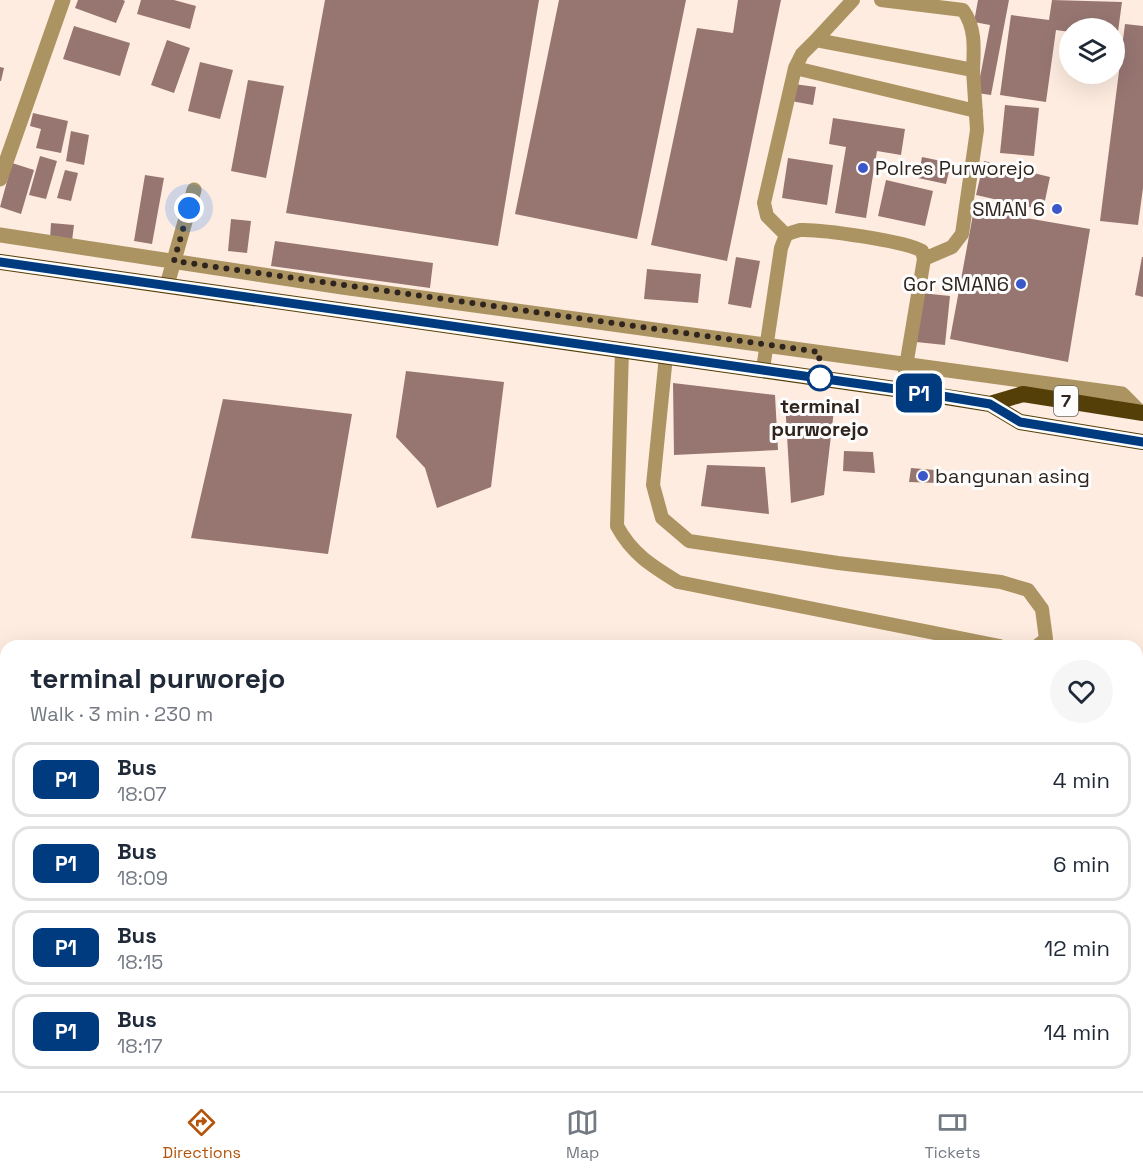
<!DOCTYPE html>
<html lang="en">
<head>
<meta charset="utf-8">
<style>
	body { margin:0; font-family:"Space Grotesk",sans-serif; background:#f6f6f7; color:#1f2937; height:100vh; display:flex; flex-direction:column; font-size:22px; white-space:nowrap }
	* { box-sizing:border-box; margin:0 }
	p { font-size:20px; color:#747a83 }
	.icon { flex:none; width:33px; height:33px; fill:none; stroke:currentColor; stroke-width:2; stroke-linecap:round; stroke-linejoin:round }
	.map { position:relative; flex:1; overflow:hidden }
	.panel { position:absolute; left:0px; top:640px; width:1143px; height:452px; display:flex; flex-direction:column; background:#fff; border-radius:18px 18px 0 0; box-shadow:0 6px 24px #0002 }
	.panel>* { flex:none }
	.badge { padding:0 12px; border-radius:9px; font-size:21px; line-height:39px }
	.controls { position:absolute; left:1059px; top:18px; display:grid; gap:12px }
	.controls a { display:grid; place-items:center; width:66px; height:66px; border-radius:50%; background:#fff; box-shadow:0 6px 24px #0002; font-size:30px }
	.you { position:absolute; width:30px; height:30px; margin:-15px; border:4px solid #fff; border-radius:50%; background:#1a73e8; box-shadow:0 0 0 9px #1a73e833 }
	.map>.badge { position:absolute; translate:-50% -50%; box-shadow:0 0 0 3px #fff }
	.round { display:grid; place-items:center; flex:none; width:63px; height:63px; border-radius:32px; background:#f6f6f7 }
	.headline { display:flex; align-items:center; justify-content:space-between; height:102px; padding:0 30px }
	h1 { font-size:28px; font-weight:800; line-height:45px }
	ul { padding:0; list-style:none }
	li { display:flex; align-items:center; gap:18px; height:75px; margin:0 12px 9px; padding:0 18px; border:3px solid #e0e1e3; border-radius:18px }
	li div { flex:1 }
	li b { display:block; font-size:22px }
	li em { font-style:normal }
	li .badge { min-width:66px; font-weight:700; text-align:center }
	.dock { display:flex; justify-content:space-around; align-items:center; height:84px; border-top:2px solid #e0e1e3; background:#fff; font-size:16px; color:#747a83 }
	.dock a { display:grid; justify-items:center; gap:3px }
	.dock .active { color:#b45309 }
	.map>svg:first-child { display:block }
</style>
</head>
<body>
<div class="map">
<svg width="1143" height="1091" viewBox="0 0 1143 1091">
	<rect width="100%" height="100%" fill="#feece0"/>
	<g fill="none" stroke-linecap="round" stroke-linejoin="round">
		<path stroke="#8c8e55" stroke-width="7" d="M 1137,1032 L 1143,1034
			M 371,1091 L 374,1086"/>
	</g>
	<path fill="#977672" d="M 78,0 L 123,0 L 125,1 L 116,23 L 75,8 Z
		M 141,0 L 174,0 L 196,6 L 190,29 L 137,14 Z
		M 325,0 L 539,0 L 498,246 L 286,213 Z
		M 559,0 L 686,0 L 637,239 L 515,214 Z
		M 738,0 L 781,0 L 727,261 L 651,245 L 697,28 L 733,33 Z
		M 978,0 L 1009,0 L 991,95 L 977,93 L 990,25 L 974,22 Z
		M 1052,0 L 1122,2 L 1117,39 L 1114,38 L 1114,28 L 1070,28 L 1070,32 L 1056,30 L 1046,102 L 1000,95 L 1011,15 L 1049,20 Z
		M 1125,24 L 1143,26 L 1143,188 L 1138,225 L 1100,221 Z
		M 74,26 L 130,43 L 120,76 L 63,59 Z
		M 167,40 L 190,48 L 174,93 L 151,85 Z
		M 200,62 L 233,70 L 220,119 L 188,111 Z
		M 0,67 L 4,68 L 1,81 L 0,81 Z
		M 248,80 L 284,86 L 266,178 L 231,171 Z
		M 794,84 L 816,87 L 813,105 L 791,101 Z
		M 1005,105 L 1039,108 L 1034,156 L 1000,153 Z
		M 33,113 L 68,121 L 61,153 L 36,148 L 41,129 L 30,126 Z
		M 833,118 L 905,129 L 901,155 L 877,151 L 866,218 L 835,213 L 846,147 L 829,144 Z
		M 71,131 L 89,135 L 84,165 L 66,161 Z
		M 40,156 L 57,161 L 46,199 L 29,195 Z
		M 922,157 L 951,163 L 946,184 L 918,178 Z
		M 788,158 L 833,165 L 827,205 L 782,198 Z
		M 984,161 L 1050,177 L 1043,210 L 976,195 Z
		M 12,163 L 34,170 L 21,214 L 0,207 Z
		M 65,170 L 78,173 L 71,201 L 57,198 Z
		M 145,175 L 164,178 L 152,244 L 134,241 Z
		M 886,180 L 933,191 L 925,226 L 878,216 Z
		M 974,209 L 1090,229 L 1068,362 L 950,339 Z
		M 231,219 L 251,221 L 247,253 L 228,251 Z
		M 51,223 L 74,225 L 72,241 L 50,239 Z
		M 275,241 L 433,263 L 430,288 L 271,266 Z
		M 736,257 L 760,261 L 751,308 L 728,304 Z
		M 1142,257 L 1143,257 L 1143,297 L 1135,295 Z
		M 647,269 L 701,274 L 698,303 L 644,299 Z
		M 921,293 L 950,296 L 945,345 L 916,342 Z
		M 406,371 L 504,382 L 491,487 L 437,508 L 425,468 L 396,437 Z
		M 673,383 L 775,395 L 778,450 L 674,455 Z
		M 223,399 L 352,414 L 328,554 L 191,538 Z
		M 785,402 L 834,410 L 824,495 L 791,503 Z
		M 844,451 L 873,452 L 875,473 L 843,471 Z
		M 707,465 L 765,467 L 769,514 L 701,506 Z
		M 911,468 L 935,470 L 938,483 L 909,482 Z
		M 0,990 L 6,992 L 6,1038 L 0,1036 Z
		M 15,1086 L 60,1086 L 59,1091 L 14,1091 Z"/>
	<g fill="none" stroke-linecap="round" stroke-linejoin="round">
		<path stroke="#ac9462" stroke-width="14" d="M 881,0 L 963,10 C 976,28 974,49 973,70
			M 816,40 L 853,0
			M 795,68 L 976,111
			M 786,235 L 767,216 L 764,203 L 795,68 L 802,54 L 816,40 L 973,70 L 977,130 L 962,234 L 952,247 L 924,259
			M 622,350 L 617,526 C 632,554 652,566 678,582 L 1000,646
			M 666,356 L 653,485 L 662,518 L 689,541 L 838,563 L 1001,582 L 1028,590 L 1042,609 L 1046,639 L 1037,646
			M 763,369 L 781,248 L 786,235 C 790,233 796,231 800,230 C 820,229 906,241 922,251 L 924,259 L 902,390"/>
		<path stroke="#ac9462" stroke-width="15" d="M 0,179 L 63,0
			M 0,235 L 342,287 L 1122,394 L 1140,412
			M 167,285 L 194,190
			M 1137,1050 L 1143,1052
			M 923,1091 L 925,1086"/>
		<path stroke="#553f08" stroke-width="16" d="M 0,262 L 902,390 L 990,404 L 1020,422 L 1143,442
			M 990,404 L 1023,394 L 1143,413"/>
	</g>
	<g fill="none" stroke-linecap="round" stroke-linejoin="round">
		<g stroke="#fff" stroke-width="14">
			<path id="line" d="M 0,262 L 924,393 L 990,404 L 1020,422 L 1143,442"/>
		</g>
		<use href="#line" stroke="#003b80" stroke-width="9"/>
		<path stroke="#30251e" stroke-width="6" stroke-dasharray="0 10.8" d="M 189,208 L 174,261 L 819,352 L 820,378"/>
	</g>
	<g fill="#3b57c9" stroke="#fdfdfd" stroke-width="2">
		<circle cx="863" cy="168" r="6"/>
		<circle cx="1057" cy="209" r="6"/>
		<circle cx="1021" cy="284" r="6"/>
		<circle cx="923" cy="476" r="6"/>
	</g>
	<circle fill="#fff" stroke="#003b80" stroke-width="3" cx="820" cy="378" r="12"/>
	<g text-anchor="middle" stroke-width="6" stroke-linejoin="round" paint-order="stroke">
		<rect fill="#fdfdfd" stroke="#6e6661" stroke-width="1.5" x="1054" y="386" width="24" height="30" rx="4.5"/>
		<g font-size="18" font-weight="bold" fill="#30251e">
			<text x="1066" y="407">7</text>
		</g>
		<g font-size="20" fill="#30251e" stroke="#fdfdfd" text-anchor="start">
			<text x="875" y="175">Polres Purworejo</text>
			<text x="1045" y="216" text-anchor="end">SMAN 6</text>
			<text x="1009" y="291" text-anchor="end">Gor SMAN6</text>
			<text x="935" y="483">bangunan asing</text>
		</g>
		<g font-size="20" font-weight="bold" fill="#30251e" stroke="#fdfdfd">
			<text x="820" y="413">terminal<tspan x="820" dy="23">purworejo</tspan></text>
		</g>
	</g>
</svg>
<div class="controls">
<a><svg class="icon" aria-label="layers" viewBox="0 0 24 24"><path d="M12 4l9 5-9 5-9-5zM3 14l9 5 9-5"/></svg></a>
</div>
<div class="you" style="left:189px;top:208px"></div>
<b class="badge" style="left:919px;top:393px;background:#003b80;color:#fff">P1</b>
<section class="panel">
<div class="headline"><div><h1>terminal purworejo</h1><p>Walk · 3 min · 230 m</p></div><a class="round"><svg class="icon" aria-label="heart" viewBox="0 0 24 24"><path d="M12 20l-8-8c-3-5 5-10 8-4 3-6 11-1 8 4z"/></svg></a></div>
<ul>
<li><span class="badge" style="background:#003b80;color:#fff">P1</span><div><b>Bus</b><p>18:07</p></div><em>4 min</em></li>
<li><span class="badge" style="background:#003b80;color:#fff">P1</span><div><b>Bus</b><p>18:09</p></div><em>6 min</em></li>
<li><span class="badge" style="background:#003b80;color:#fff">P1</span><div><b>Bus</b><p>18:15</p></div><em>12 min</em></li>
<li><span class="badge" style="background:#003b80;color:#fff">P1</span><div><b>Bus</b><p>18:17</p></div><em>14 min</em></li>
</ul>
</section>
</div>
<nav class="dock">
<a class="active"><svg class="icon" aria-label="directions" viewBox="0 0 24 24"><path d="M12 3l9 9-9 9-9-9zM9 14v-3h6M13 9l2 2-2 2"/></svg>Directions</a>
<a><svg class="icon" aria-label="map" viewBox="0 0 24 24"><path d="M3 6l6-2 6 2 6-2v14l-6 2-6-2-6 2zM9 4v14M15 6v14"/></svg>Map</a>
<a><svg class="icon" aria-label="tickets" viewBox="0 0 24 24"><path d="M3 7h18v10H3zM15 7v10"/></svg>Tickets</a>
</nav>
</body>
</html>
